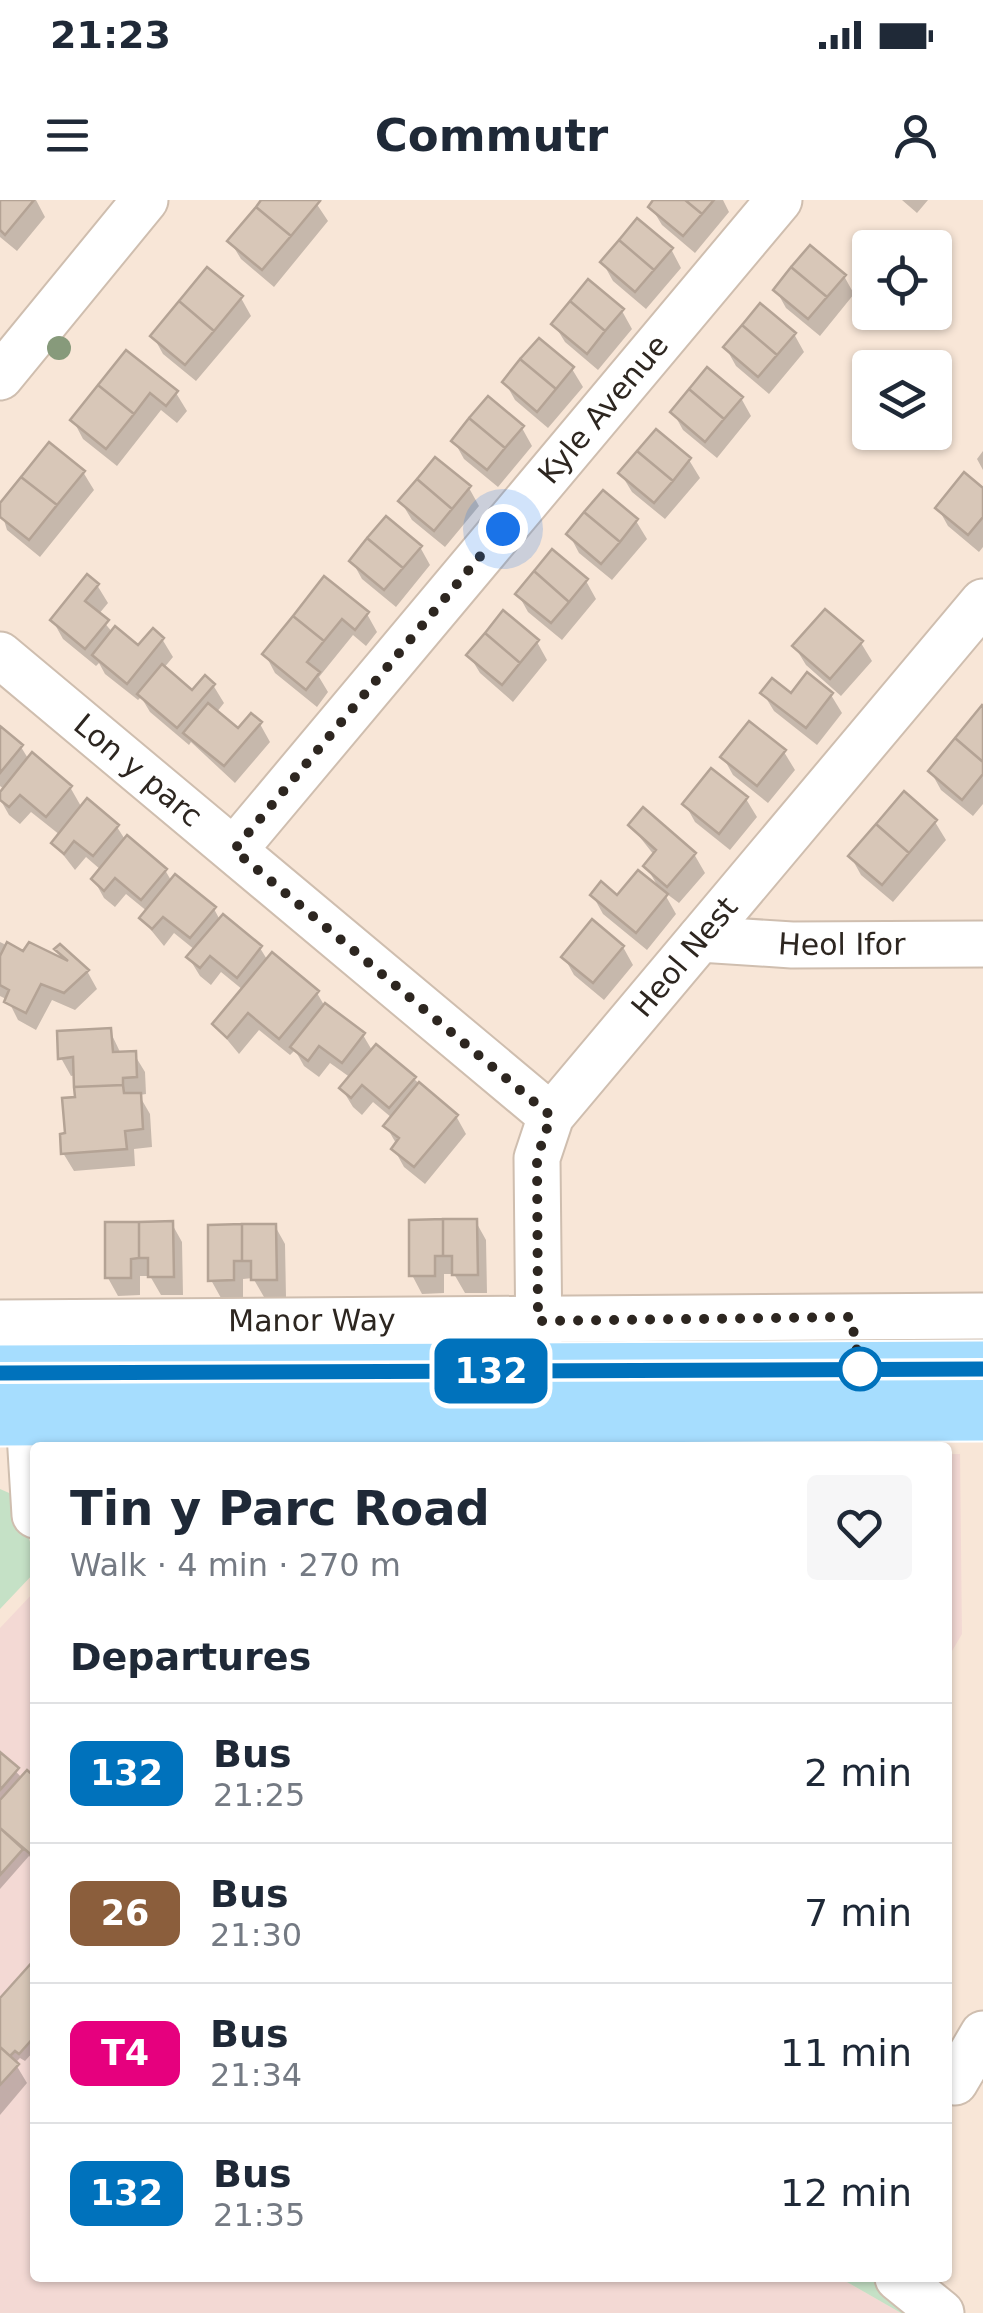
<!DOCTYPE html>
<html lang="en">
<head>
<meta charset="utf-8">
<style>
	body { margin:0; font-family:"DejaVu Sans",sans-serif; background:#f6f6f7; color:#1f2937; height:100vh; display:flex; flex-direction:column; font-size:38px; white-space:nowrap }
	* { box-sizing:border-box; margin:0 }
	p { font-size:32px; color:#747a83 }
	.icon { flex:none; width:55px; height:55px; fill:none; stroke:currentColor; stroke-width:2; stroke-linecap:round; stroke-linejoin:round }
	.map { position:relative; flex:1; overflow:hidden }
	.side { position:absolute; left:30px; top:1242px; width:922px; height:840px; display:flex; flex-direction:column; background:#fff; border-radius:10px; box-shadow:0 2px 8px #0004 }
	.side>* { flex:none }
	.badge { padding:0 20px; border-radius:15px; font-size:35px; line-height:65px }
	.fabs { position:absolute; left:852px; top:30px; display:grid; gap:20px }
	.fabs a { display:grid; place-items:center; width:100px; height:100px; border-radius:10px; background:#fff; box-shadow:0 2px 8px #0004; font-size:50px }
	.you { position:absolute; width:50px; height:50px; margin:-25px; border:8px solid #fff; border-radius:50%; background:#1a73e8; box-shadow:0 0 0 15px #1a73e833 }
	.map>.badge { position:absolute; translate:-50% -50%; box-shadow:0 0 0 5px #fff }
	h2 { padding:0 40px; font-size:38px; line-height:90px }
	.round { display:grid; place-items:center; flex:none; width:105px; height:105px; border-radius:10px; background:#f6f6f7 }
	.overview { display:flex; align-items:center; justify-content:space-between; height:170px; padding:0 40px }
	h1 { font-size:48px; font-weight:600; line-height:75px }
	ul { padding:0; list-style:none }
	li { display:flex; align-items:center; gap:30px; height:140px; padding:0 40px; border-top:2px solid #e0e1e3 }
	li div { flex:1 }
	li b { display:block; font-size:38px }
	li em { font-style:normal }
	li .badge { min-width:110px; font-weight:700; text-align:center }
	.status { display:flex; justify-content:space-between; align-items:center; height:70px; padding:0 50px; background:#fff; direction:ltr }
	.status svg { height:28px; fill:currentColor }
	header { display:flex; justify-content:space-between; align-items:center; height:130px; padding:0 40px; background:#fff; font-size:45px; font-weight:600 }
	.map>svg:first-child { display:block }
</style>
</head>
<body>
<div class="status"><b>21:23</b><svg viewBox="0 0 49 12"><path d="M0 12V9h3v3zM5 12V6h3v6zM10 12V3h3v9zM15 12V0h3v12zM26 1h20v11H26zM47 4h2v5h-2z"/></svg></div>
<header><svg class="icon" aria-label="menu" viewBox="0 0 24 24"><path d="M4 6h16M4 12h16M4 18h16"/></svg>Commutr<svg class="icon" aria-label="person" viewBox="0 0 24 24"><circle cx="12" cy="8" r="4"/><path d="M4 21q1-7 8-7t8 7"/></svg></header>
<div class="map">
<svg width="983" height="2113" viewBox="0 0 983 2113">
	<rect width="100%" height="100%" fill="#f8e6d7"/>
	<path fill="#f3d9d4" d="M 948,1254 L 960,1254 L 962,1434 L 948,1458 Z
		M 35,1391 L 35,2078 L 840,2078 L 901,2113 L 0,2113 L 0,1428 Z"/>
	<path fill="#c5e1c6" d="M 0,1289 L 16,1296 C 21,1322 35,1345 35,1372 L 0,1409 Z
		M 840,2078 L 857,2082 L 870,2078 L 912,2113 L 901,2113 Z"/>
	<path fill="#0003" d="M 0,0 L 36,0 L 45,17 L 17,51 L 0,37 Z
		M 265,0 L 314,0 L 328,21 L 274,87 L 241,59 L 230,41 Z
		M 657,0 L 723,0 L 729,12 L 695,53 L 662,25 L 651,7 Z
		M 902,0 L 928,0 L 917,13 Z
		M 671,49 L 681,68 L 646,109 L 613,81 L 603,63 Z
		M 844,76 L 854,94 L 820,136 L 786,108 L 776,90 Z
		M 241,98 L 251,116 L 196,181 L 163,154 L 153,136 Z
		M 622,111 L 632,129 L 598,170 L 565,142 L 554,124 Z
		M 794,134 L 804,152 L 769,194 L 736,166 L 726,148 Z
		M 127,153 L 176,193 L 187,211 L 177,223 L 161,210 L 117,266 L 83,239 L 73,220 Z
		M 572,169 L 583,187 L 548,228 L 515,200 L 505,182 Z
		M 741,198 L 751,216 L 717,258 L 683,230 L 673,212 Z
		M 522,228 L 532,246 L 498,287 L 464,259 L 454,241 Z
		M 983,251 L 983,270 L 977,259 Z
		M 689,260 L 700,278 L 665,319 L 632,292 L 621,274 Z
		M 83,272 L 94,290 L 40,357 L 7,330 L 0,307 Z
		M 469,288 L 479,306 L 445,347 L 412,320 L 401,302 Z
		M 983,291 L 983,347 L 979,352 L 948,326 L 938,308 Z
		M 603,293 L 636,321 L 647,339 L 612,380 L 579,353 L 569,334 Z
		M 420,347 L 430,365 L 396,407 L 362,379 L 352,361 Z
		M 325,380 L 367,414 L 377,432 L 366,446 L 353,435 L 319,477 L 328,492 L 317,507 L 275,473 L 265,454 Z
		M 586,381 L 596,399 L 562,440 L 528,412 L 518,394 Z
		M 97,385 L 108,403 L 98,415 L 113,433 L 139,449 L 162,439 L 173,457 L 163,469 L 192,493 L 213,485 L 224,503 L 216,513 L 239,532 L 260,524 L 270,542 L 235,583 L 191,542 L 189,545 L 150,512 L 141,497 L 138,500 L 105,474 L 99,463 L 96,466 L 63,439 L 53,421 Z
		M 826,412 L 861,443 L 872,461 L 841,496 L 806,465 L 795,447 Z
		M 537,442 L 547,460 L 513,502 L 480,473 L 469,455 Z
		M 763,493 L 831,495 L 842,513 L 817,545 L 774,511 Z
		M 983,509 L 983,604 L 973,616 L 941,590 L 931,572 Z
		M 0,529 L 21,547 L 29,560 L 70,587 L 82,608 L 117,627 L 126,641 L 165,670 L 172,682 L 214,709 L 220,720 L 223,717 L 260,748 L 268,761 L 317,793 L 324,805 L 363,835 L 373,852 L 414,879 L 456,916 L 466,934 L 425,984 L 404,967 L 394,949 L 397,945 L 386,926 L 392,918 L 373,902 L 362,915 L 353,907 L 342,889 L 351,878 L 330,863 L 319,877 L 304,866 L 295,850 L 290,855 L 259,830 L 239,854 L 215,825 L 243,790 L 221,772 L 211,785 L 200,776 L 189,758 L 195,750 L 174,733 L 164,746 L 142,719 L 148,712 L 126,694 L 115,707 L 104,698 L 94,680 L 101,670 L 86,657 L 75,670 L 54,643 L 60,635 L 31,612 L 20,624 L 9,615 L 0,599 L 5,590 L 0,586 Z
		M 784,552 L 795,570 L 768,603 L 733,575 L 723,557 Z
		M 904,595 L 935,622 L 946,640 L 893,702 L 861,675 L 851,657 Z
		M 746,599 L 757,617 L 730,650 L 695,622 L 685,604 Z
		M 631,626 L 694,654 L 705,673 L 679,703 L 663,691 L 676,714 L 647,750 L 603,714 L 593,696 L 618,698 L 660,690 L 646,666 L 654,655 Z
		M 0,742 L 24,754 L 64,762 L 57,750 L 87,771 L 97,789 L 75,810 L 52,800 L 36,830 L 18,820 L 8,800 L 0,796 Z
		M 623,747 L 633,765 L 604,800 L 574,775 L 564,757 Z
		M 110,831 L 121,854 L 134,854 L 145,872 L 146,894 L 139,895 L 150,914 L 152,947 L 134,949 L 135,966 L 74,971 L 63,953 L 77,899 L 76,875 L 71,876 L 61,858 Z
		M 476,1022 L 486,1040 L 487,1093 L 465,1093 L 454,1074 L 444,1074 L 444,1093 L 422,1094 L 412,1075 L 411,1023 Z
		M 172,1024 L 182,1042 L 183,1095 L 161,1095 L 150,1076 L 140,1076 L 140,1095 L 118,1096 L 108,1078 Z
		M 275,1026 L 285,1044 L 286,1097 L 264,1097 L 253,1078 L 243,1079 L 243,1098 L 221,1098 L 211,1080 Z
		M 848,1136 L 872,1139 L 877,1147 L 847,1143 Z
		M 0,1555 L 23,1579 L 35,1581 L 35,1661 L 29,1656 L 0,1689 Z
		M 35,1763 L 35,1850 L 25,1861 L 20,1858 L 15,1863 L 27,1883 L 0,1915 L 0,1802 Z"/>
	<path fill="#d8c7b8" stroke="#b4a395" stroke-width="2.5" d="M 0,0 L 34,0 L 5,35 L 0,30 Z
		M 261,0 L 318,0 L 320,1 L 291,36 L 256,7 Z
		M 653,0 L 685,0 L 702,14 L 683,36 L 648,7 Z
		M 685,0 L 714,0 L 702,14 Z
		M 256,7 L 291,36 L 262,70 L 227,41 Z
		M 637,18 L 673,48 L 654,70 L 619,40 Z
		M 619,40 L 654,70 L 635,92 L 600,62 Z
		M 810,45 L 846,75 L 827,97 L 791,67 Z
		M 207,67 L 243,96 L 214,131 L 179,101 Z
		M 791,67 L 827,97 L 808,119 L 773,90 Z
		M 588,79 L 624,109 L 605,131 L 570,101 Z
		M 179,101 L 214,131 L 185,165 L 150,136 Z
		M 570,101 L 605,131 L 587,154 L 551,124 Z
		M 760,103 L 796,133 L 777,155 L 742,125 Z
		M 742,125 L 777,155 L 758,177 L 723,147 Z
		M 539,138 L 574,167 L 556,189 L 520,159 Z
		M 126,150 L 178,191 L 166,206 L 150,193 L 134,214 L 98,185 Z
		M 520,159 L 556,189 L 537,212 L 502,182 Z
		M 707,167 L 743,197 L 724,219 L 689,189 Z
		M 98,185 L 134,214 L 106,249 L 70,220 Z
		M 689,189 L 724,219 L 705,242 L 670,212 Z
		M 488,196 L 524,226 L 505,248 L 469,218 Z
		M 469,218 L 505,248 L 487,270 L 451,241 Z
		M 656,229 L 691,258 L 673,281 L 637,251 Z
		M 49,242 L 85,271 L 57,305 L 21,277 Z
		M 637,251 L 673,281 L 654,303 L 618,273 Z
		M 435,257 L 471,286 L 452,309 L 417,279 Z
		M 964,272 L 983,288 L 983,317 L 968,335 L 935,308 Z
		M 21,277 L 57,305 L 29,340 L 0,317 L 0,303 Z
		M 417,279 L 452,309 L 434,331 L 398,301 Z
		M 603,290 L 638,319 L 620,342 L 584,312 Z
		M 584,312 L 620,342 L 601,364 L 566,334 Z
		M 386,316 L 422,346 L 403,368 L 367,338 Z
		M 367,338 L 403,368 L 384,390 L 349,361 Z
		M 552,349 L 588,379 L 569,402 L 534,371 Z
		M 534,371 L 569,402 L 551,423 L 515,394 Z
		M 87,374 L 99,384 L 85,401 L 109,420 L 85,449 L 50,420 Z
		M 324,376 L 369,412 L 355,430 L 342,419 L 324,441 L 293,416 Z
		M 825,409 L 863,441 L 830,479 L 792,446 Z
		M 503,410 L 539,440 L 520,463 L 485,433 Z
		M 293,416 L 324,441 L 307,462 L 320,472 L 306,490 L 262,454 Z
		M 115,426 L 138,445 L 153,428 L 164,438 L 127,484 L 92,455 Z
		M 485,433 L 520,463 L 502,485 L 466,455 Z
		M 162,464 L 192,490 L 205,475 L 215,484 L 177,528 L 137,494 Z
		M 807,472 L 833,493 L 806,528 L 760,493 L 772,478 L 791,493 Z
		M 208,503 L 238,528 L 251,513 L 262,522 L 224,566 L 183,533 Z
		M 982,505 L 983,506 L 983,562 L 955,538 Z
		M 749,521 L 786,550 L 757,586 L 720,557 Z
		M 0,526 L 23,545 L 0,573 Z
		M 955,538 L 983,562 L 983,574 L 962,600 L 928,571 Z
		M 32,552 L 72,586 L 46,617 L 20,595 L 9,607 L 0,600 L 0,592 Z
		M 711,568 L 748,597 L 719,634 L 682,604 Z
		M 904,591 L 937,620 L 909,653 L 876,624 Z
		M 87,598 L 119,625 L 93,656 L 74,641 L 64,654 L 51,643 Z
		M 643,607 L 696,653 L 667,687 L 643,666 L 656,650 L 628,625 Z
		M 876,624 L 909,653 L 882,685 L 848,656 Z
		M 127,635 L 167,669 L 141,700 L 115,678 L 104,691 L 91,679 Z
		M 638,670 L 668,694 L 636,733 L 590,695 L 601,681 L 617,695 Z
		M 175,674 L 216,707 L 190,738 L 163,717 L 152,729 L 139,718 Z
		M 223,714 L 262,746 L 237,778 L 210,756 L 200,768 L 186,757 Z
		M 592,719 L 624,746 L 593,783 L 561,757 Z
		M 7,742 L 23,751 L 29,742 L 68,761 L 54,749 L 60,744 L 89,770 L 64,793 L 41,784 L 26,813 L 4,802 L 9,790 L 0,785 L 0,756 Z
		M 272,752 L 319,791 L 279,839 L 248,813 L 227,838 L 212,824 Z
		M 325,803 L 365,833 L 342,863 L 319,846 L 308,861 L 290,847 Z
		M 111,828 L 113,852 L 136,851 L 137,877 L 123,878 L 123,885 L 74,887 L 73,857 L 58,859 L 57,831 Z
		M 376,844 L 416,877 L 389,908 L 362,885 L 351,898 L 339,888 Z
		M 419,882 L 458,915 L 414,967 L 391,949 L 399,938 L 383,926 Z
		M 123,885 L 124,893 L 141,893 L 143,929 L 125,931 L 127,949 L 61,954 L 60,934 L 65,933 L 62,898 L 75,897 L 74,887 Z
		M 443,1019 L 443,1056 L 435,1056 L 435,1076 L 409,1076 L 409,1020 Z
		M 443,1019 L 477,1019 L 478,1075 L 452,1075 L 452,1056 L 443,1056 Z
		M 173,1021 L 174,1077 L 148,1077 L 148,1058 L 139,1058 L 139,1022 Z
		M 105,1022 L 139,1022 L 139,1058 L 131,1059 L 131,1078 L 105,1078 Z
		M 242,1024 L 242,1061 L 234,1061 L 234,1080 L 208,1081 L 208,1025 Z
		M 242,1024 L 276,1024 L 277,1080 L 251,1080 L 251,1061 L 242,1061 Z
		M 0,1552 L 19,1568 L 0,1590 Z
		M 27,1570 L 35,1577 L 35,1658 L 0,1628 L 0,1600 Z
		M 0,1628 L 23,1649 L 0,1675 Z
		M 35,1759 L 35,1836 L 19,1854 L 15,1851 L 10,1856 L 0,1847 L 0,1798 Z
		M 0,1847 L 19,1864 L 0,1885 Z"/>
	<g fill="none" stroke-linecap="round" stroke-linejoin="round">
		<g stroke="#cfbeaf" stroke-width="49">
			<g id="minor">
				<path d="M 0,177 L 145,0"/>
				<path id="s1" d="M 0,455 L 551,916"/>
				<path id="s2" d="M 234,650 L 779,0"/>
				<path id="s3" d="M 700,739 L 792,745 L 983,744"/>
				<path id="s4" d="M 0,1123 L 983,1116"/>
				<path id="s5" d="M 539,1148 L 537,958 L 551,916 L 983,402"/>
				<path d="M 29,1217 L 35,1315"/>
				<path d="M 955,1882 L 983,1834"/>
				<path d="M 898,2078 L 941,2113"/>
			</g>
		</g>
		<g stroke="#fff" stroke-width="59">
			<path id="highway" d="M 0,1173 L 983,1169
				M 0,1218 L 983,1213"/>
		</g>
		<use href="#minor" stroke="#fff" stroke-width="45"/>
		<use href="#highway" stroke="#a6ddfe" stroke-width="55"/>
	</g>
	<circle fill="#879a7b" cx="59" cy="148" r="12"/>
	<g fill="none" stroke-linecap="round" stroke-linejoin="round">
		<g stroke="#fff" stroke-width="22">
			<path id="line" d="M 0,1173 L 983,1169"/>
		</g>
		<use href="#line" stroke="#0072bc" stroke-width="15"/>
		<path stroke="#2d2620" stroke-width="10" stroke-dasharray="0 18" d="M 503,329 L 234,650 L 551,916 L 537,958 L 538,1121 L 851,1117 L 860,1169"/>
	</g>
	<circle fill="#fff" stroke="#0072bc" stroke-width="5" cx="860" cy="1169" r="20"/>
	<g text-anchor="middle" stroke-width="9" stroke-linejoin="round" paint-order="stroke">
		<g font-size="30" fill="#2d2620" stroke="#fdf6f0">
			<text dy="10" stroke="none"><textPath href="#s2" startOffset="575">Kyle Avenue</textPath></text>
			<text dy="10" stroke="none"><textPath href="#s1" startOffset="180">Lon y parc</textPath></text>
			<text dy="10" stroke="none"><textPath href="#s3" startOffset="142">Heol Ifor</textPath></text>
			<text dy="10" stroke="none"><textPath href="#s5" startOffset="442">Heol Nest</textPath></text>
			<text dy="10" stroke="none"><textPath href="#s4" startOffset="312">Manor Way</textPath></text>
		</g>
	</g>
</svg>
<div class="fabs">
<a><svg class="icon" aria-label="locate" viewBox="0 0 24 24"><circle cx="12" cy="12" r="6"/><path d="M12 2v4M12 18v4M2 12h4M18 12h4"/></svg></a>
<a><svg class="icon" aria-label="layers" viewBox="0 0 24 24"><path d="M12 4l9 5-9 5-9-5zM3 14l9 5 9-5"/></svg></a>
</div>
<div class="you" style="left:503px;top:329px"></div>
<b class="badge" style="left:491px;top:1171px;background:#0072bc;color:#fff">132</b>
<section class="side">
<div class="overview"><div><h1>Tin y Parc Road</h1><p>Walk · 4 min · 270 m</p></div><a class="round"><svg class="icon" aria-label="heart" viewBox="0 0 24 24"><path d="M12 20l-8-8c-3-5 5-10 8-4 3-6 11-1 8 4z"/></svg></a></div>
<h2>Departures</h2>
<ul>
<li><span class="badge" style="background:#0072bc;color:#fff">132</span><div><b>Bus</b><p>21:25</p></div><em>2 min</em></li>
<li><span class="badge" style="background:#8b5e3c;color:#fff">26</span><div><b>Bus</b><p>21:30</p></div><em>7 min</em></li>
<li><span class="badge" style="background:#e6007e;color:#fff">T4</span><div><b>Bus</b><p>21:34</p></div><em>11 min</em></li>
<li><span class="badge" style="background:#0072bc;color:#fff">132</span><div><b>Bus</b><p>21:35</p></div><em>12 min</em></li>
</ul>
</section>
</div>
</body>
</html>
